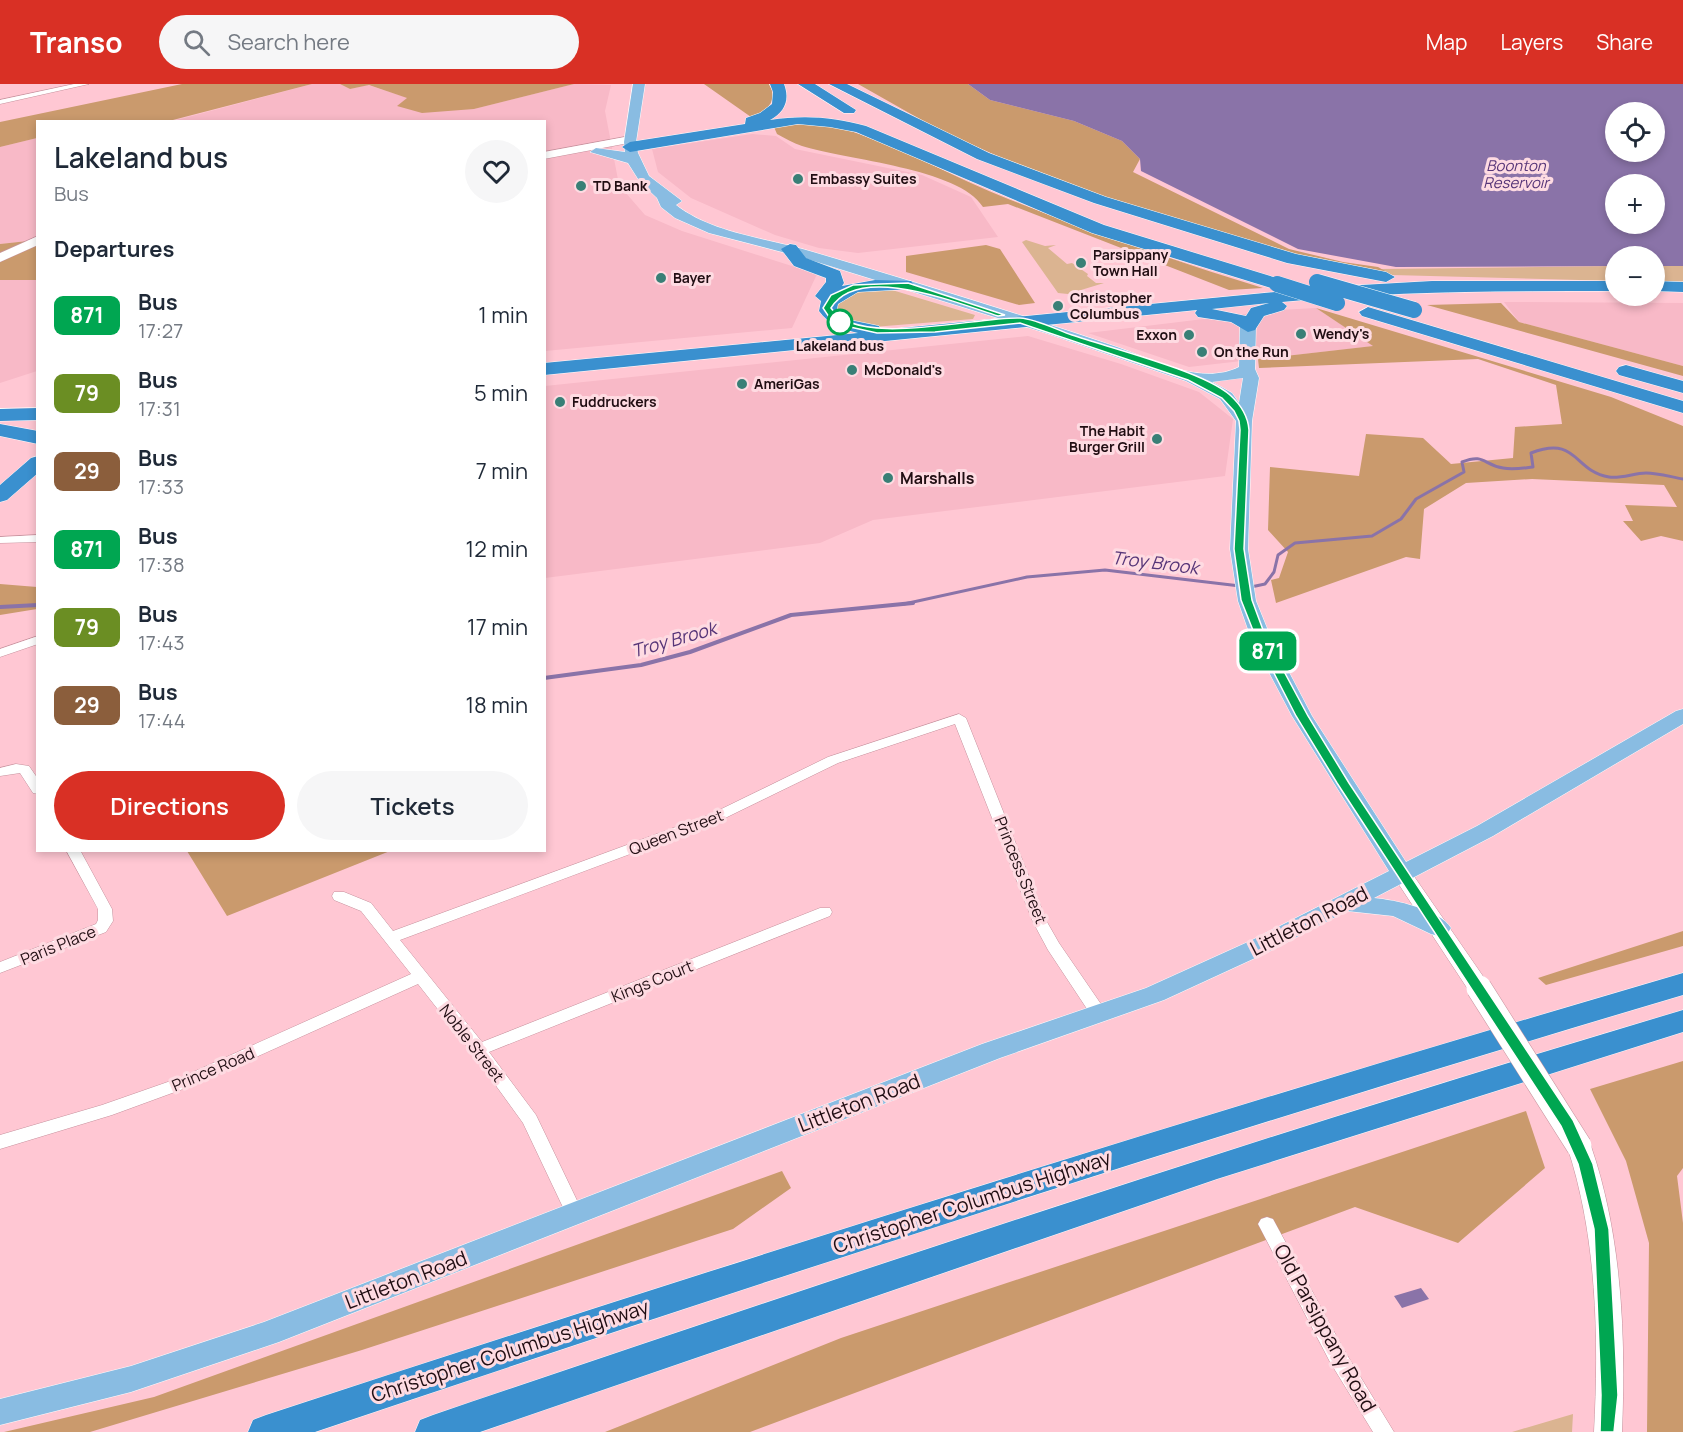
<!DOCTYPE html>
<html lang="en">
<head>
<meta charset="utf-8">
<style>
	body { margin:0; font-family:Manrope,sans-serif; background:#f6f6f7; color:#1f2937; height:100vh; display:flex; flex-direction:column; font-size:22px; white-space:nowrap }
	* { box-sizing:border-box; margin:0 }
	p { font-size:20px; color:#747a83 }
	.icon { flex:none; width:33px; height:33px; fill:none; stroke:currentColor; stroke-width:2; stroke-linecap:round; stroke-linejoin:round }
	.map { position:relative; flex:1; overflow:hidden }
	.panel { position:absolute; left:36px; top:36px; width:510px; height:732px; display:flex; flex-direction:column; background:#fff; border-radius:0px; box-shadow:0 3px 9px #0003 }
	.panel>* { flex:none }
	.badge { padding:0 12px; border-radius:9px; font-size:21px; line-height:39px }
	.fabs { position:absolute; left:1605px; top:18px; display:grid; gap:12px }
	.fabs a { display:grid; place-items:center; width:60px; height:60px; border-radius:50%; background:#fff; box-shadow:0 3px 9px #0003; font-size:30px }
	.map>.badge { position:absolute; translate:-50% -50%; box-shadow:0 0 0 3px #fff }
	h2 { padding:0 18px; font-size:22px; line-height:54px }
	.round { display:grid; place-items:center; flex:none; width:63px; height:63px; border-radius:32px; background:#f6f6f7 }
	.head { display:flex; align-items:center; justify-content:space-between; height:102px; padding:0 18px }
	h1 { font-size:28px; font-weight:600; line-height:45px }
	.primary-button { display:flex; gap:12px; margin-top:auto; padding:12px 18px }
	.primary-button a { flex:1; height:69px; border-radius:36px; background:#d93025; color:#fff; font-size:24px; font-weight:600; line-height:69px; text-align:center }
	.primary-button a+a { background:#f6f6f7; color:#1f2937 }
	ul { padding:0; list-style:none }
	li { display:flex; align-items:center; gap:18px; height:78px; padding:0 18px }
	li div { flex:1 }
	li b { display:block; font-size:22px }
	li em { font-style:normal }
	li .badge { min-width:66px; font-weight:700; text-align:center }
	header { display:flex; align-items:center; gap:36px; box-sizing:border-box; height:84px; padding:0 30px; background:#d93025; color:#fff }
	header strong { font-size:28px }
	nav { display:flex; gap:33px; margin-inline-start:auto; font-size:21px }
	.search { width:420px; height:54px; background:#f6f6f7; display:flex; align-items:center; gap:15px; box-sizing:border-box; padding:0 21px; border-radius:33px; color:#747a83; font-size:22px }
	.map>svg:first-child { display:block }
</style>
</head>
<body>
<header>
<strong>Transo</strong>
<div class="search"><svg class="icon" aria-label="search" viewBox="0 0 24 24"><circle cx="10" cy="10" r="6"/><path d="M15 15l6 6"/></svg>Search here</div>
<nav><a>Map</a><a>Layers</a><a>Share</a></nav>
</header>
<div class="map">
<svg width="1683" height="1348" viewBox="0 0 1683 1348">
	<rect width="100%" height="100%" fill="#ffc7d3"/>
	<path fill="#f8b9c7" d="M 312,0 L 340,0 L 350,5 L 368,1 L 408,14 L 398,22 L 474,25 L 574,0 L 611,1 L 605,27 L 619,101 L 645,131 L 682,147 L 817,190 L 792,244 L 545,267 L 544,38 L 169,38 Z
		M 752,50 L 776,52 L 795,65 L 922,91 L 971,113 L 998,153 L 858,169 L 819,164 L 775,151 L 691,114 L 658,88 L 652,65 Z
		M 37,54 L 37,156 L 0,160 L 0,63 Z
		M 0,196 L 38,196 L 37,287 L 0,299 Z
		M 1504,218 L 1683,219 L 1683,282 L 1519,238 Z
		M 1316,224 L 1374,262 L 1189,283 L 1088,249 L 1279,226 Z
		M 1028,252 L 1121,280 L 1199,308 L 1233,335 L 1225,392 L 873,436 L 820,459 L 545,494 L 545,302 Z"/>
	<path fill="#dbb491" d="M 1026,156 L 1045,162 L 1056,161 L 1048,164 L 1067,180 L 1072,179 L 1088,190 L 1087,192 L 1096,199 L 1104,199 L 1068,210 L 1058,209 L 1022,158 Z
		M 1615,182 L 1615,197 L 1392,191 L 1380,185 Z
		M 1654,182 L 1683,182 L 1683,198 L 1655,197 Z
		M 892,206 L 975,231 L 973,235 L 873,243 L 850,239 L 832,221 L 846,209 Z
		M 1573,1330 L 1572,1348 L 1512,1348 Z"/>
	<path fill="#ca9a6d" d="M 182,0 L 312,0 L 169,37 L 38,38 L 37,54 L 0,63 L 0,38 Z
		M 340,0 L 574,0 L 474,25 L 422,29 L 397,22 L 407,14 L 369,1 L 350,5 Z
		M 704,0 L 769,0 C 779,18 766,27 751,33 Z
		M 858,0 L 968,0 L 990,16 L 1074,37 L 1122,57 L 1140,75 L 1133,88 L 1289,165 L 1343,178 L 1378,183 L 1392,191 L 1305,176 L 1097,112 L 1029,86 L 941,47 Z
		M 819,38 C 883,53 940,87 1001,112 C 1087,147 1175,177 1263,204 L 1229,206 L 1008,120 L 983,123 C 959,84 846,76 802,62 C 793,59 785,54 777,50 L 774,43 Z
		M 37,156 L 37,196 L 0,196 L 0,160 Z
		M 986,161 L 1000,165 L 1035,219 L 1019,221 L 906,188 L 906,172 Z
		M 1501,219 L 1519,238 L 1683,282 L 1683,292 L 1427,221 Z
		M 1316,224 L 1611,313 L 1683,342 L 1683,457 L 1661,452 L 1641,457 L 1623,437 L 1633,437 L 1625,421 L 1677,423 L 1664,401 L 1532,395 L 1466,399 L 1424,425 L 1420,475 L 1406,473 L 1276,519 L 1271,496 L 1279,494 L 1288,468 L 1268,446 L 1270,383 L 1359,392 L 1366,350 L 1423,354 L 1451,380 L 1513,374 L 1515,343 L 1562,340 L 1556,301 L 1478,275 L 1259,284 L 1258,275 L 1373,262 Z
		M 0,500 L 37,503 L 37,525 L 0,531 Z
		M 187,767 L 390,767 L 227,832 Z
		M 1683,847 L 1683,862 L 1546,901 L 1538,894 Z
		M 1683,977 L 1683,1084 L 1677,1092 L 1683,1139 L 1683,1348 L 1647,1348 L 1649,1159 L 1626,1077 L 1590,1005 Z
		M 1526,1027 L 1545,1084 L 1458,1159 L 1355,1123 L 750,1348 L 605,1348 L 841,1254 Z
		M 782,1087 L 791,1104 L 733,1145 L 362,1266 L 90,1348 L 4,1348 L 154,1313 Z"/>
	<path fill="#8a73a8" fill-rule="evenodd" d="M 968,0 L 1683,0 L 1683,182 L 1655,182 L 1654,172 L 1616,172 L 1615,182 L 1396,183 L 1298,165 L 1141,87 L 1140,75 L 1122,57 L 1074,37 L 990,16 ZM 1616,28 L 1654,28 L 1654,68 L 1616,68 ZM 1616,100 L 1654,100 L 1654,140 L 1616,140 Z
		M 1421,1204 L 1429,1215 L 1402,1224 L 1394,1212 Z"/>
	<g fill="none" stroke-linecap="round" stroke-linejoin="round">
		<path stroke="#8a73a8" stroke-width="3" d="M 1251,503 L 1265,500 L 1274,488 L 1278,471 L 1295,459 L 1372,452 L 1401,435 L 1416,415 L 1464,388 L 1462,378 C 1485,369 1483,381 1503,384 C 1513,386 1523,384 1533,383 L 1531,369 C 1578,351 1573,387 1609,393 C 1621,395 1634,389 1646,389 C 1658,389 1671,393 1683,395
			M 904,520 L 1027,493 L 1105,486 L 1240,502"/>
		<path stroke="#8a73a8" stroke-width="4" d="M 0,523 L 38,521
			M 544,594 L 641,581 L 690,568 L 791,531 L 913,519"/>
		<g stroke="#c6919d" stroke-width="1">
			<path id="street" d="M 74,0 L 89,0 L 0,20 L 0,16 Z
				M 38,451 L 38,458 L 0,459 L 0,453 Z
				M 38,552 L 38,560 L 0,573 L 0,565 Z
				M 959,630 L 966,634 L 1047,838 L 1059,859 L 1105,926 L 1107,930 L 1105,934 L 1099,936 L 1093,934 L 1048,866 L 1033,838 L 955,640 L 838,679 L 721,736 L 400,856 L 482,958 L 820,824 L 830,824 L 832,828 L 830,832 L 489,968 L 536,1031 L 584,1131 L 581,1136 L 575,1138 L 569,1136 L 523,1039 L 473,970 L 418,900 L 194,1001 L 112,1031 L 0,1065 L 0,1051 L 102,1021 L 182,993 L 411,890 L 361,827 L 334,816 L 332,812 L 334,808 L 344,808 L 371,819 L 393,847 L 711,730 L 828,673 Z
				M 16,680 L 29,682 L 38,695 L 38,710 L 33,709 L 20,689 L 0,692 L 0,684 Z
				M 66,766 L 80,766 L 112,825 L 113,837 L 106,848 L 0,889 L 0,878 L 96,840 L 98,836 L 98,825 Z
				M 1267,1133 L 1273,1135 L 1344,1266 L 1394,1348 L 1373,1348 L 1330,1278 L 1258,1140 L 1261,1135 Z"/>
		</g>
		<g stroke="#c6919d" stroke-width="1">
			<path id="secondary" d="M 630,52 L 636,56 L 634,58 L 544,75 L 544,68 Z
				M 38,152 L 38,161 L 0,178 L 0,169 Z
				M 1402,783 L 1409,785 L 1487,898 L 1490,904 L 1487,910 L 1479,912 L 1471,910 L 1392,790 L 1395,785 Z
				M 1579,1052 L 1588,1055 L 1591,1062 C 1622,1152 1626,1253 1622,1348 L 1594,1348 C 1599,1254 1597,1152 1567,1062 L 1570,1055 Z"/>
		</g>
		<g stroke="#fff" stroke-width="1">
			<path id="primary" d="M 633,0 L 645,0 L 636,58 L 638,69 L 649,92 L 682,117 L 676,121 C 713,150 768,154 813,168 C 915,198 1017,229 1117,263 C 1154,276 1201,302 1239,283 L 1240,242 L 1243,239 L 1253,239 L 1256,242 L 1255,285 L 1259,294 L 1252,337 L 1248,465 L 1256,517 L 1271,554 L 1312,632 L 1406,778 L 1477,742 L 1676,627 L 1683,625 L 1683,640 L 1493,752 L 1374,814 C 1395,816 1439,825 1451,844 L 1447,850 L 1439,852 L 1431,850 L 1393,832 L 1347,827 L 1266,869 L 1164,916 L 1000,974 L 279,1258 L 131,1308 L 0,1341 L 0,1315 L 131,1282 L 264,1238 L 982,960 L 1146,904 L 1250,857 L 1389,787 L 1292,632 L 1251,554 L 1238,517 L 1230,465 L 1236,337 L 1220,315 L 1186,297 L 1046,249 L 801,173 L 709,149 L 675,134 L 661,123 L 657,114 L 640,98 L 628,79 L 590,68 L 596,64 L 625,68 L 624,58 ZM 1243,294 L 1239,319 L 1232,309 L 1212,298 Z"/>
		</g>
		<g stroke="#fff" stroke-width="1">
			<path id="highway" d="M 770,0 L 784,0 C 790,16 785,28 770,36 C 804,31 833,33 866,42 L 1104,141 L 1283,196 L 1286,200 L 1277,205 L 1271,204 L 1092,149 L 856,48 L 830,43 L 798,40 L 630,68 L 622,63 L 630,58 L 745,40 L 746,34 L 760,29 L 772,20 L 773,8 Z
				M 798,0 L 815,0 L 856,26 L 854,29 L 844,29 Z
				M 829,0 L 847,0 L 989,69 L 1106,113 L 1296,170 L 1386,188 L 1395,193 L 1386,198 L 1287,179 L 1094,119 L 977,75 Z
				M 790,160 L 796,161 L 806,174 L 840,187 L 844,199 L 842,202 L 875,196 L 911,197 L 914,201 L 911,205 L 858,208 L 838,220 L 837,225 L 850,236 L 879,242 L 881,246 L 1326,203 L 1432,197 L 1616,197 L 1616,207 C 1504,207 1393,207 1282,218 L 1287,222 L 1284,226 L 1264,232 L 1255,246 L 1248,248 L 1231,238 L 1198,233 L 1195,229 L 1197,226 L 544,291 L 544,279 L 858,249 C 842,245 829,241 819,227 L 821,217 L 815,212 L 826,198 L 826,194 L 794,182 L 781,165 ZM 1269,219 L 1251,224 L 1246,232 L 1212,225 Z
				M 1654,197 L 1683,198 L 1683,208 L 1654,207 Z
				M 1368,223 L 1683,317 L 1683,329 L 1362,232 L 1359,228 Z
				M 1626,281 L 1683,297 L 1683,309 L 1619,291 L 1616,287 L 1619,283 Z
				M 38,324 L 38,336 L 0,337 L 0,325 Z
				M 0,340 L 38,347 L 38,360 L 0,352 Z
				M 38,372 L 38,389 L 7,416 L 0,418 L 0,401 L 31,374 Z
				M 1683,889 L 1683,911 C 1224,1047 769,1195 315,1348 L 248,1348 L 253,1336 L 266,1331 C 736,1177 1208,1028 1683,889 Z
				M 1683,926 L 1683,948 L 1217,1095 L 480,1348 L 415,1348 L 420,1336 L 433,1331 C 848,1190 1263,1051 1683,926 Z"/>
		</g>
		<use href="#street" fill="#fff" fill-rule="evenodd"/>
		<use href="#secondary" fill="#fff" fill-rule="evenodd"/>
		<use href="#primary" fill="#89bce2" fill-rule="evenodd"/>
		<use href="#highway" fill="#3a90cf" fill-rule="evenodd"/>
		<g stroke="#c6919d" stroke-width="26" stroke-linecap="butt">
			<path id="secondary-bridge" d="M 1479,904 L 1579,1062"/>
		</g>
		<g stroke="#fff" stroke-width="17" stroke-linecap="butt">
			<path id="highway-bridge" d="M 1317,198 L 1414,226
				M 1277,200 L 1337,219"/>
		</g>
		<use href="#secondary-bridge" stroke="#fff" stroke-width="25"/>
		<use href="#highway-bridge" stroke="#3a90cf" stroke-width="16"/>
	</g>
	<path fill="#00a651" stroke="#fff" stroke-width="1.5" d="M 908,199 L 1005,231 L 998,232 C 959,220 859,178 831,224 C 857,265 978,232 1020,234 C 1037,235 1057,246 1072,251 C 1110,264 1203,287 1230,311 C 1240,320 1248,332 1249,346 L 1244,465 L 1252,516 L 1266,554 L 1308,632 L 1349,699 L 1573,1036 L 1593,1080 L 1609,1145 L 1618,1311 L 1614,1348 L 1600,1348 L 1601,1311 L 1594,1145 L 1578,1080 L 1561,1042 L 1337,699 L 1296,632 L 1256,554 L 1241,516 L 1234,465 L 1240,346 L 1239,337 L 1234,327 L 1222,314 L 1188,296 L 1020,239 L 935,248 L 877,249 L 841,241 L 831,236 L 823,224 L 831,211 L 853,201 Z"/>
	<g fill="#397f76" stroke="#fedbe2" stroke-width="2">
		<circle cx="798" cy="95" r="6"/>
		<circle cx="581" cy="102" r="6"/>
		<circle cx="1081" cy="179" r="6"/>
		<circle cx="661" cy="194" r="6"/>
		<circle cx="1058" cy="222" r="6"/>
		<circle cx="1301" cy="250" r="6"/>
		<circle cx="1189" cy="251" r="6"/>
		<circle cx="1202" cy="268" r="6"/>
		<circle cx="852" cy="286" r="6"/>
		<circle cx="742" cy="300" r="6"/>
		<circle cx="560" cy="318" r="6"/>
		<circle cx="1157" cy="355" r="6"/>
		<circle cx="888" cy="394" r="6"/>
	</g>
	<circle fill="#fff" stroke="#00a651" stroke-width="3" cx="840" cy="238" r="12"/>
	<g text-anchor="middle" stroke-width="6" stroke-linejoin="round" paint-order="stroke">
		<g font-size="14" font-weight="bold" fill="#210e13" stroke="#fedbe2" text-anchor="start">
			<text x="810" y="100">Embassy Suites</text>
			<text x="593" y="107">TD Bank</text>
			<text x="1093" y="176">Parsippany<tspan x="1093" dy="16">Town Hall</tspan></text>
			<text x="673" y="199">Bayer</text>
			<text x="1070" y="219">Christopher<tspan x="1070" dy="16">Columbus</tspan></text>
			<text x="1313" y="255">Wendy's</text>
			<text x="1177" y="256" text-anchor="end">Exxon</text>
			<text x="1214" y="273">On the Run</text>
			<text x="864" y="291">McDonald's</text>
			<text x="754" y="305">AmeriGas</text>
			<text x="572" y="323">Fuddruckers</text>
			<text x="1145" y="352" text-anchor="end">The Habit<tspan x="1145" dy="16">Burger Grill</tspan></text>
		</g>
		<g font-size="14" font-weight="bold" fill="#210e13" stroke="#fedbe2">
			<text x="840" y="267">Lakeland bus</text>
		</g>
		<g font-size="15" font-style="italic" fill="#563578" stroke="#fedbe2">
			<text x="1516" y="87">Boonton<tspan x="1516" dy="17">Reservoir</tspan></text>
		</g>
		<g font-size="16" font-weight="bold" fill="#210e13" stroke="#fedbe2" text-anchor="start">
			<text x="900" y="400">Marshalls</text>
		</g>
		<g font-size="16" fill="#210e13" stroke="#fedbe2">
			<text transform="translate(676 748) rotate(-21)" y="6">Queen Street</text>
			<text transform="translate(1021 786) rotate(68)" y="6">Princess Street</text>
			<text transform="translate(58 861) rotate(-22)" y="6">Paris Place</text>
			<text transform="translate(652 897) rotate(-22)" y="6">Kings Court</text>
			<text transform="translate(472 959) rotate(52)" y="6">Noble Street</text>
			<text transform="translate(213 985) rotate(-23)" y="6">Prince Road</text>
		</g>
		<g font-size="18" font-style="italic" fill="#563578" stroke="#fedbe2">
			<text transform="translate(1155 479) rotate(7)" y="6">Troy Brook</text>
			<text transform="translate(674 556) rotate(-16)" y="6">Troy Brook</text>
		</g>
		<g font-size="20" fill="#210e13" stroke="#fedbe2">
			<text transform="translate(1309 837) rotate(-27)" y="7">Littleton Road</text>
			<text transform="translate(859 1019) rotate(-21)" y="7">Littleton Road</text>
			<text transform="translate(972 1118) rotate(-18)" y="7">Christopher Columbus Highway</text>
			<text transform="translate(406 1196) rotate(-21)" y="7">Littleton Road</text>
			<text transform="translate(1325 1244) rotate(61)" y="7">Old Parsippany Road</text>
			<text transform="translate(510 1267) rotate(-18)" y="7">Christopher Columbus Highway</text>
		</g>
	</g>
</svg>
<div class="fabs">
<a><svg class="icon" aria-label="locate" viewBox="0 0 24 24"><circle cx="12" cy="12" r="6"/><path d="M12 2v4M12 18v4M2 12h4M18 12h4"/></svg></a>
<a>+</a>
<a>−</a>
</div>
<b class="badge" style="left:1268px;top:567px;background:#00a651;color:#fff">871</b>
<section class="panel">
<div class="head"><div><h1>Lakeland bus</h1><p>Bus</p></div><a class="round"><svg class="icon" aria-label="heart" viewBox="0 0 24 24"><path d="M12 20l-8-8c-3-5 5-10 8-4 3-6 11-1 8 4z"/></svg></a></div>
<h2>Departures</h2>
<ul>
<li><span class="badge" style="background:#00a651;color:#fff">871</span><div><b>Bus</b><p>17:27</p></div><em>1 min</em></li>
<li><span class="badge" style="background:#6b8e23;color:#fff">79</span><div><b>Bus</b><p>17:31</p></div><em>5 min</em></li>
<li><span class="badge" style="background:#8b5e3c;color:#fff">29</span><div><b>Bus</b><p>17:33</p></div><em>7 min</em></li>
<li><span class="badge" style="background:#00a651;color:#fff">871</span><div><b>Bus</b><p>17:38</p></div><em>12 min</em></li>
<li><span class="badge" style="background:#6b8e23;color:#fff">79</span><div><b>Bus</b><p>17:43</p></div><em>17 min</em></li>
<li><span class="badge" style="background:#8b5e3c;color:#fff">29</span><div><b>Bus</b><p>17:44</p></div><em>18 min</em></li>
</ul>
<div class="primary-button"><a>Directions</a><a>Tickets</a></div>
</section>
</div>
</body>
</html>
